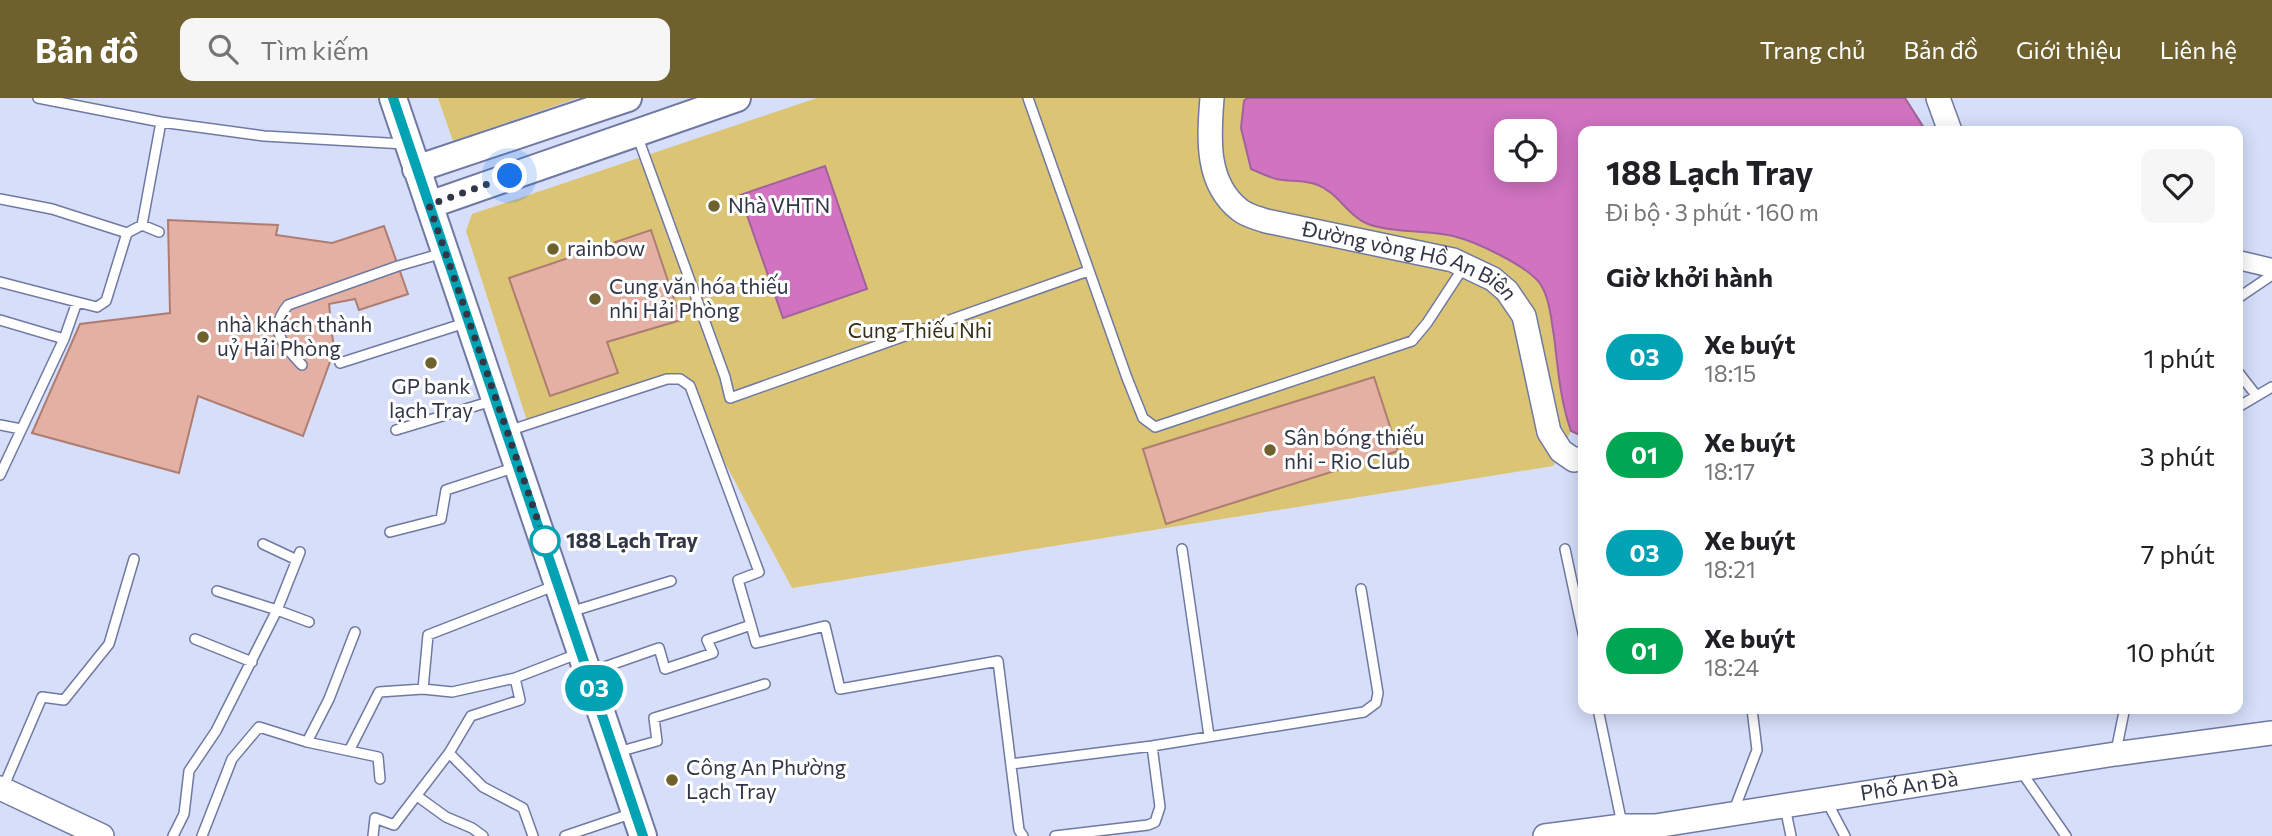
<!DOCTYPE html>
<html lang="vi">
<head>
<meta charset="utf-8">
<style>
	body { margin:0; font-family:Commissioner,sans-serif; background:#f6f6f6; color:#202124; height:100vh; display:flex; flex-direction:column; font-size:26px; white-space:nowrap }
	* { box-sizing:border-box; margin:0 }
	p { font-size:23px; color:#757577 }
	.icon { flex:none; width:38px; height:38px; fill:none; stroke:currentColor; stroke-width:2; stroke-linecap:round; stroke-linejoin:round }
	.map { position:relative; flex:1; overflow:hidden }
	.panel { position:absolute; left:1578px; top:28px; width:665px; height:588px; display:flex; flex-direction:column; background:#fff; border-radius:14px; box-shadow:0 4px 18px #0003 }
	.panel>* { flex:none }
	.badge { padding:0 14px; border-radius:23px; font-size:24px; line-height:46px }
	.fabs { position:absolute; left:1494px; top:21px; display:grid; gap:14px }
	.fabs a { display:grid; place-items:center; width:63px; height:63px; border-radius:14px; background:#fff; box-shadow:0 4px 18px #0003; font-size:35px }
	.you { position:absolute; width:35px; height:35px; margin:-18px; border:5px solid #fff; border-radius:50%; background:#1a73e8; box-shadow:0 0 0 10px #1a73e833 }
	.map>.badge { position:absolute; translate:-50% -50%; box-shadow:0 0 0 4px #fff }
	h2 { padding:0 28px; font-size:26px; line-height:63px }
	.round { display:grid; place-items:center; flex:none; width:74px; height:74px; border-radius:14px; background:#f6f6f6 }
	.overview { display:flex; align-items:center; justify-content:space-between; height:119px; padding:0 28px }
	h1 { font-size:33px; font-weight:700; line-height:52px }
	ul { padding:0; list-style:none }
	li { display:flex; align-items:center; gap:21px; height:98px; padding:0 28px }
	li div { flex:1 }
	li b { display:block; font-size:26px }
	li em { font-style:normal }
	li .badge { min-width:77px; font-weight:700; text-align:center }
	header { display:flex; align-items:center; gap:42px; box-sizing:border-box; height:98px; padding:0 35px; background:#6f612e; color:#fff }
	header strong { font-size:33px }
	nav { display:flex; gap:38px; margin-inline-start:auto; font-size:24px }
	.search { width:490px; height:63px; background:#f6f6f6; display:flex; align-items:center; gap:18px; box-sizing:border-box; padding:0 24px; border-radius:14px; color:#757577; font-size:26px }
	.map>svg:first-child { display:block }
</style>
</head>
<body>
<header>
<strong>Bản đồ</strong>
<div class="search"><svg class="icon" aria-label="search" viewBox="0 0 24 24"><circle cx="10" cy="10" r="6"/><path d="M15 15l6 6"/></svg>Tìm kiếm</div>
<nav><a>Trang chủ</a><a>Bản đồ</a><a>Giới thiệu</a><a>Liên hệ</a></nav>
</header>
<div class="map">
<svg width="2272" height="738" viewBox="0 0 2272 738">
	<rect width="100%" height="100%" fill="#d6def9"/>
	<path fill="#dcc475" d="M 438,0 L 578,0 L 453,43 Z
		M 817,0 L 1259,0 L 1547,182 L 1564,313 L 1571,333 L 1553,368 L 792,490 L 680,281 L 528,326 L 466,133 L 472,116 Z"/>
	<path fill="#d173c1" stroke="#a1619d" stroke-width="2" fill-rule="evenodd" d="M 1247,0 L 1905,0 L 1926,33 L 1584,33 L 1584,339 L 1571,333 C 1560,302 1558,270 1554,238 C 1551,221 1550,202 1541,187 C 1529,168 1474,143 1453,138 C 1426,132 1393,135 1368,126 C 1348,118 1338,95 1318,87 C 1304,81 1290,84 1276,81 C 1268,79 1259,74 1251,71 L 1241,30 L 1244,3 ZM 1507,33 L 1545,33 L 1545,72 L 1507,72 Z
		M 825,68 L 867,191 L 783,220 L 740,97 Z"/>
	<path fill="#e3b0a3" stroke="#ae7d72" stroke-width="2" d="M 168,122 L 278,127 L 276,137 L 332,145 L 384,128 L 408,196 L 359,212 L 355,201 L 329,206 L 334,253 L 303,338 L 198,298 L 179,375 L 32,335 L 80,226 L 170,215 Z
		M 651,132 L 681,222 L 607,244 L 618,275 L 550,298 L 509,180 Z
		M 1374,279 L 1398,353 L 1166,426 L 1143,351 Z"/>
	<g fill="none" stroke-linecap="round" stroke-linejoin="round">
		<g stroke="#6f79a1" stroke-width="12">
			<path id="service" d="M 38,0 L 161,24 L 264,38 L 405,46
				M 1028,0 L 1127,280 L 1143,320 L 1155,329 L 1412,243 L 1427,225 L 1463,170
				M 637,37 L 725,279 L 730,300 L 1088,173
				M 0,101 L 52,111 L 127,135 L 142,127 L 159,134
				M 142,127 L 161,24
				M 0,184 L 77,204
				M 2238,200 L 2272,177
				M 0,222 L 64,241
				M 340,265 L 465,225
				M 302,267 C 284,248 267,232 288,207 L 398,168 L 443,155
				M 2238,274 L 2256,297
				M 2238,309 L 2272,289
				M 0,327 L 21,331
				M 396,332 L 492,303
				M 508,333 L 667,281 L 680,281 L 690,288 L 759,474 L 738,482 L 751,527 L 707,542 L 713,555 L 665,571 L 659,550 L 590,574
				M 0,377 L 64,241 L 77,204 L 97,209 L 106,203 L 127,135
				M 390,434 L 441,421 L 446,392 L 516,369
				M 263,446 L 297,462
				M 1182,451 L 1209,638
				M 1565,451 L 1584,540
				M 300,454 L 277,512 L 309,524
				M 570,514 L 671,483
				M 751,527 L 756,545 L 825,528 L 840,591 L 998,563 L 1019,732 L 1023,738
				M 195,541 L 252,564
				M 423,591 L 428,537 L 554,488
				M 1598,611 L 1622,726
				M 307,644 L 329,601 L 355,534
				M 349,653 L 379,594 L 423,591 L 452,594 L 515,580
				M 2116,653 L 2124,614 L 2122,611
				M 618,654 L 657,643 L 654,620 L 765,586
				M 449,655 L 483,689 L 523,710 L 533,738
				M 1011,666 L 1152,648 L 1364,614 L 1376,605 L 1378,595 L 1361,491
				M 2020,672 L 2066,738
				M 3,690 L 42,599 L 64,602 L 109,546 L 134,461
				M 417,698 L 446,719 L 472,730 L 483,738
				M 1826,702 L 1845,738
				M 1785,709 L 1791,738
				M 1734,712 L 1757,652 L 1752,611
				M 173,738 L 184,716 L 189,673 L 216,633 L 277,512 L 217,493
				M 202,738 L 232,661 L 259,629 L 307,644 L 378,659 L 380,681
				M 373,738 L 375,720 L 394,727 L 449,655 L 471,618 L 520,602 L 515,580 L 577,556
				M 565,738 L 633,715
				M 1055,738 L 1148,727 L 1155,724 L 1160,709 L 1152,648"/>
		</g>
		<g stroke="#6f79a1" stroke-width="21">
			<path id="minor" d="M 2238,162 L 2272,170"/>
		</g>
		<g stroke="#6f79a1" stroke-width="26">
			<g id="tertiary">
				<path id="s1" d="M 1212,0 C 1209,39 1205,85 1240,112 C 1247,118 1258,120 1266,123 L 1453,162 L 1493,181 L 1507,193 L 1524,218 L 1549,334 L 1561,353 L 1574,362 L 1584,360"/>
				<path d="M 1938,0 L 1950,33"/>
				<path d="M 0,690 L 102,738"/>
				<path id="s2" d="M 1545,738 L 1622,728 L 1655,728 L 2115,656 L 2272,635"/>
			</g>
		</g>
		<g stroke="#6f79a1" stroke-width="30">
			<path id="secondary" d="M 393,0 L 643,738
				M 416,71 L 628,0
				M 429,107 L 737,0"/>
		</g>
		<use href="#service" stroke="#fff" stroke-width="9"/>
		<use href="#minor" stroke="#fff" stroke-width="18"/>
		<use href="#tertiary" stroke="#fff" stroke-width="23"/>
		<use href="#secondary" stroke="#fff" stroke-width="26"/>
	</g>
	<g fill="none" stroke-linecap="round" stroke-linejoin="round">
		<g stroke="#fff" stroke-width="16">
			<path id="line" d="M 393,0 L 643,738"/>
		</g>
		<use href="#line" stroke="#00a3b4" stroke-width="10"/>
		<path stroke="#323748" stroke-width="7" stroke-dasharray="0 12.6" d="M 510,78 L 429,107 L 546,446 L 545,443"/>
	</g>
	<g fill="#6f612e" stroke="#fff" stroke-width="2.5">
		<circle cx="714" cy="108" r="7"/>
		<circle cx="553" cy="151" r="7"/>
		<circle cx="595" cy="201" r="7"/>
		<circle cx="203" cy="239" r="7"/>
		<circle cx="431" cy="265" r="7"/>
		<circle cx="1270" cy="352" r="7"/>
		<circle cx="672" cy="682" r="7"/>
	</g>
	<circle fill="#fff" stroke="#00a3b4" stroke-width="3.5" cx="545" cy="443" r="14"/>
	<g text-anchor="middle" stroke-width="6" stroke-linejoin="round" paint-order="stroke">
		<g font-size="21" fill="#323748" stroke="#fff" text-anchor="start">
			<text x="728" y="115">Nhà VHTN</text>
			<text x="567" y="158">rainbow</text>
			<text x="609" y="196">Cung văn hóa thiếu<tspan x="609" dy="24">nhi Hải Phòng</tspan></text>
			<text x="217" y="234">nhà khách thành<tspan x="217" dy="24">uỷ Hải Phòng</tspan></text>
			<text x="431" y="296" text-anchor="middle">GP bank<tspan x="431" dy="24">lạch Tray</tspan></text>
			<text x="1284" y="347">Sân bóng thiếu<tspan x="1284" dy="24">nhi - Rio Club</tspan></text>
			<text x="686" y="677">Công An Phường<tspan x="686" dy="24">Lạch Tray</tspan></text>
		</g>
		<g font-size="21" fill="#323748" stroke="#fff">
			<text dy="7" stroke="none"><textPath href="#s1" startOffset="299">Đường vòng Hồ An Biên</textPath></text>
			<text dy="7" stroke="none"><textPath href="#s2" startOffset="368">Phố An Đà</textPath></text>
		</g>
		<g font-size="21" fill="#36301a" stroke="#fff">
			<text x="920" y="240">Cung Thiếu Nhi</text>
		</g>
		<g font-size="21" font-weight="bold" fill="#323748" stroke="#fff" text-anchor="start">
			<text x="566" y="450">188 Lạch Tray</text>
		</g>
	</g>
</svg>
<div class="fabs">
<a><svg class="icon" aria-label="locate" viewBox="0 0 24 24"><circle cx="12" cy="12" r="6"/><path d="M12 2v4M12 18v4M2 12h4M18 12h4"/></svg></a>
</div>
<div class="you" style="left:510px;top:78px"></div>
<b class="badge" style="left:594px;top:590px;background:#00a3b4;color:#fff">03</b>
<section class="panel">
<div class="overview"><div><h1>188 Lạch Tray</h1><p>Đi bộ · 3 phút · 160 m</p></div><a class="round"><svg class="icon" aria-label="heart" viewBox="0 0 24 24"><path d="M12 20l-8-8c-3-5 5-10 8-4 3-6 11-1 8 4z"/></svg></a></div>
<h2>Giờ khởi hành</h2>
<ul>
<li><span class="badge" style="background:#00a3b4;color:#fff">03</span><div><b>Xe buýt</b><p>18:15</p></div><em>1 phút</em></li>
<li><span class="badge" style="background:#00a651;color:#fff">01</span><div><b>Xe buýt</b><p>18:17</p></div><em>3 phút</em></li>
<li><span class="badge" style="background:#00a3b4;color:#fff">03</span><div><b>Xe buýt</b><p>18:21</p></div><em>7 phút</em></li>
<li><span class="badge" style="background:#00a651;color:#fff">01</span><div><b>Xe buýt</b><p>18:24</p></div><em>10 phút</em></li>
</ul>
</section>
</div>
</body>
</html>
